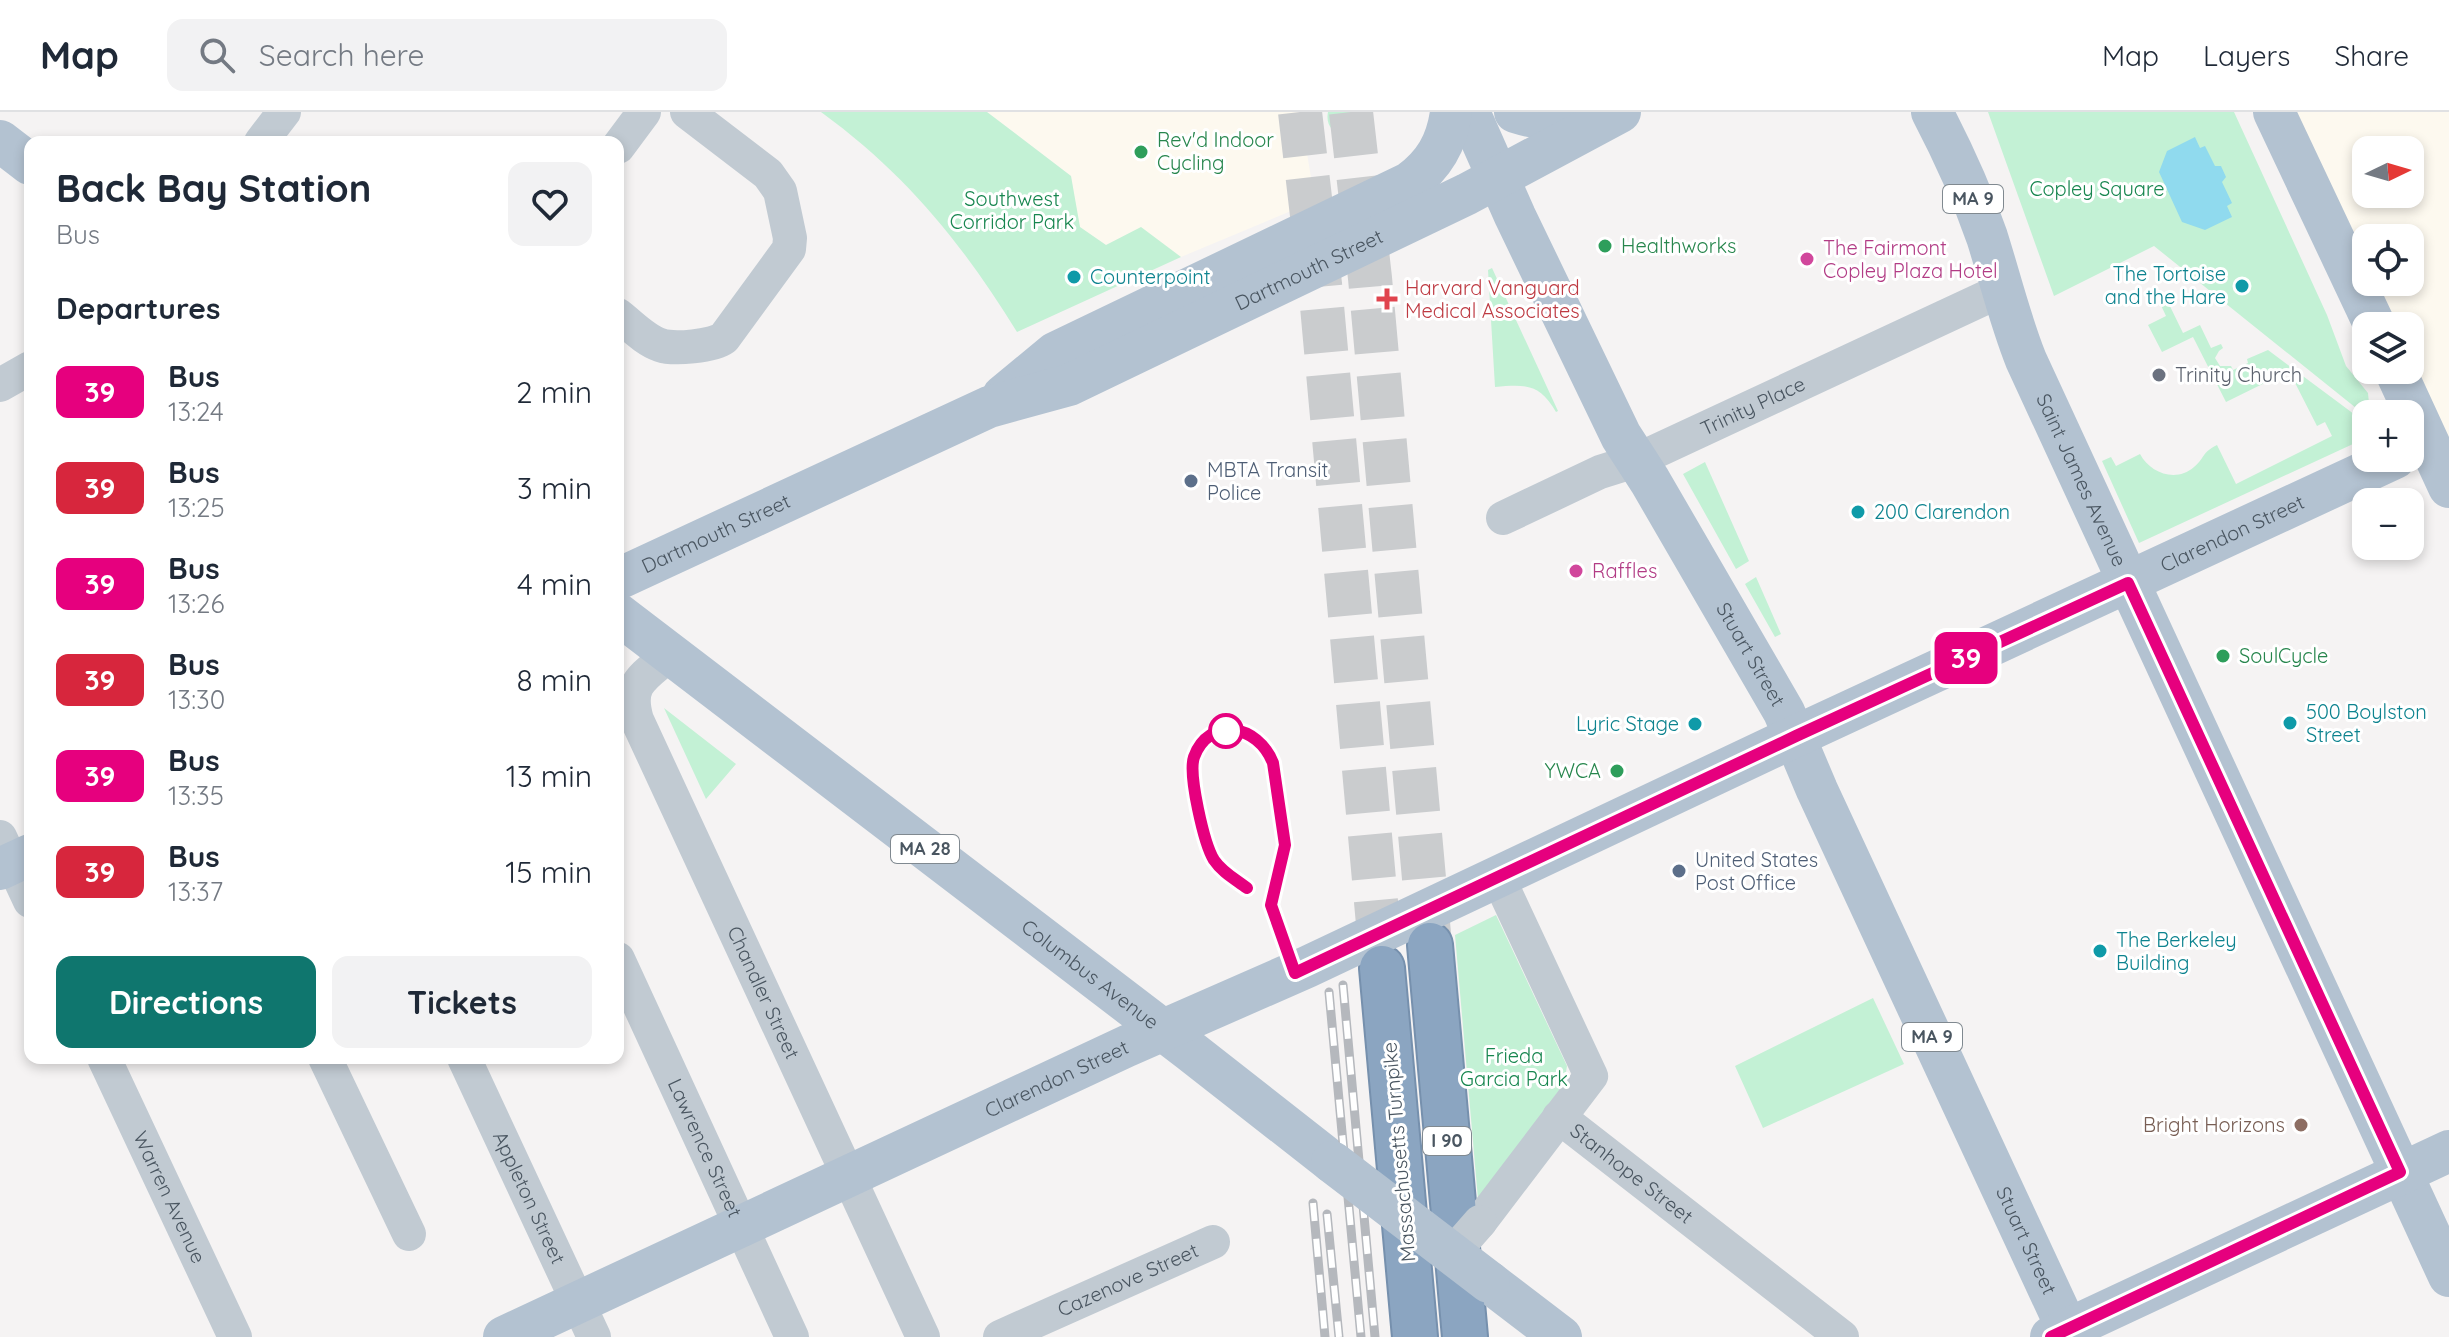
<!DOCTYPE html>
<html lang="en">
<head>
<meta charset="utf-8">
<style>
	body { margin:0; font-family:Quicksand,sans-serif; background:#f2f2f3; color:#1f2937; height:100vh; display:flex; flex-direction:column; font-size:30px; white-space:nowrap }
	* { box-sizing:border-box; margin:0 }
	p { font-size:26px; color:#747a83 }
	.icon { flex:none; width:44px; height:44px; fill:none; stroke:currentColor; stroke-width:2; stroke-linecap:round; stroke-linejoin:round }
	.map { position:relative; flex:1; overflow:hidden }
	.sheet { position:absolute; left:24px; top:24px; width:600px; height:928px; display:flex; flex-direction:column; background:#fff; border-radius:16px; box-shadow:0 4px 12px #0003 }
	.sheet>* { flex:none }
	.badge { padding:0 16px; border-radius:12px; font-size:28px; line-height:52px }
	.needle { width:52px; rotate:85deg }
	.fabs { position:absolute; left:2352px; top:24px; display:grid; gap:16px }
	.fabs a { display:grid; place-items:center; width:72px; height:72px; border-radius:16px; background:#fff; box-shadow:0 4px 12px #0003; font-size:40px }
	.map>.badge { position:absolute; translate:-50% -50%; box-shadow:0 0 0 4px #fff }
	h2 { padding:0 32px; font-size:30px; line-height:72px }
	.round { display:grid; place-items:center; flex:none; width:84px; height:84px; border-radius:16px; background:#f2f2f3 }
	.summary { display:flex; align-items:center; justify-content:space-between; height:136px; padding:0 32px }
	h1 { font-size:38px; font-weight:800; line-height:60px }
	.cta { display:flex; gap:16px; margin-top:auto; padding:16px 32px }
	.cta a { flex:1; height:92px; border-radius:16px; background:#0f766e; color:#fff; font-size:32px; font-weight:800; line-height:92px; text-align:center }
	.cta a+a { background:#f2f2f3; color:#1f2937 }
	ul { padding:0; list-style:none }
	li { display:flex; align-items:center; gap:24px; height:96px; padding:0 32px }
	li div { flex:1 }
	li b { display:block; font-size:30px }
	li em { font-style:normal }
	li .badge { min-width:88px; font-weight:700; text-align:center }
	header { display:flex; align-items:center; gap:48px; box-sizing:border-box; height:112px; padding:0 40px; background:#fff; border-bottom:2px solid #e0e1e3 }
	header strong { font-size:38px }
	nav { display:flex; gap:44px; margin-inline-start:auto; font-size:28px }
	.search { width:560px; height:72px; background:#f2f2f3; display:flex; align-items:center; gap:20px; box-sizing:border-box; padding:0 28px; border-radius:16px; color:#747a83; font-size:30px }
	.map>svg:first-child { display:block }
</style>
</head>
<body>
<header>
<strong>Map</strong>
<div class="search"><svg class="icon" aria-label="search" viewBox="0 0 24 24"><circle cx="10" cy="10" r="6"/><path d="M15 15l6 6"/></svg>Search here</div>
<nav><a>Map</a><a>Layers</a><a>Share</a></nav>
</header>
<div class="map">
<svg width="2449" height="1225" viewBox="0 0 2449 1225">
	<rect width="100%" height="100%" fill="#f5f3f3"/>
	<path fill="#fdf9ef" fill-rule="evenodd" d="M 987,0 L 1300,0 L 1315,89 L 1181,145 L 1142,116 L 1106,133 L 1079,115 L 1071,64 Z
		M 2277,0 L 2449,0 L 2449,375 L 2410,258 L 2410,214 L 2375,214 ZM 2366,38 L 2410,38 L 2410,82 L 2366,82 ZM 2366,126 L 2410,126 L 2410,170 L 2366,170 Z"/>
	<path fill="#c3f1d5" d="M 821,0 L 987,0 L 1071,64 L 1080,115 L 1106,133 L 1141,115 L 1181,145 L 1017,220 C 962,131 906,62 821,0 Z
		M 1328,0 L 1358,0 L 1359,9 L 1349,21 C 1335,25 1325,14 1328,0 Z
		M 1988,0 L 2234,0 L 2327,203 L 2346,254 L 2368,281 L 2370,302 L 2366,302 L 2366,304 L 2154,134 L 2054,184 Z
		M 1492,156 L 1558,299 L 1556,300 C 1540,272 1526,272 1495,275 L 1488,158 Z
		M 2165,184 L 2183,221 L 2200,213 L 2211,236 L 2221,232 L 2223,236 L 2219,239 L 2215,246 L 2220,254 L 2231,254 L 2233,258 L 2248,251 L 2247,247 L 2268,238 L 2366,311 L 2366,326 L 2139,431 L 2102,349 L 2111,345 L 2116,354 L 2140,342 C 2150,361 2176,371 2194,355 C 2206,345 2200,342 2217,333 L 2236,372 L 2332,324 L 2325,310 L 2317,314 L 2289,259 L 2226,290 L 2193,225 L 2162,240 L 2148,213 L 2166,204 L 2158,187 Z
		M 1705,350 L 1749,449 L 1736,457 L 1683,362 Z
		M 1756,465 L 1781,522 L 1775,525 L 1745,472 Z
		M 664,596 L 736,652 L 706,687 Z
		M 1496,803 L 1567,954 L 1564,972 L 1478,1087 L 1455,823 Z
		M 1873,886 L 1904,952 L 1763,1016 L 1735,954 Z"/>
	<path fill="#90daee" d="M 2195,25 L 2200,36 L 2205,34 L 2215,54 L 2221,54 L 2226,65 L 2222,70 L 2232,91 L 2227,94 L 2232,105 L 2205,118 L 2182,110 L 2159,60 L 2167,39 Z"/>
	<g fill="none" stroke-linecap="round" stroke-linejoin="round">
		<path stroke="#caccce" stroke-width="44" stroke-dasharray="44 22" stroke-linecap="butt" d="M 1300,0 L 1320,172 L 1382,856
			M 1351,0 L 1370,166 L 1430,833"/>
		<g stroke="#7690ad" stroke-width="48">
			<path id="highway" d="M 1430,833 L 1465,1225
				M 1382,856 L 1415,1225"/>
		</g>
		<g stroke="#c1cad2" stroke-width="34">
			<path d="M 261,30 L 284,0"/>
			<path d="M 618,35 L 644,0"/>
			<path d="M 618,203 C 631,213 645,228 660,233 C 674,238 713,234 724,226 L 789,137 L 790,126 L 780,79 L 768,62 L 687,0"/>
			<path d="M 0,273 L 30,256"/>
			<path id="s1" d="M 1503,406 L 1600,360 L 1635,349 L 2002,178"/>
			<path id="s2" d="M 669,543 C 644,565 626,571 637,608 L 923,1225"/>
			<path d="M 0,725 L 30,789"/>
			<path id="s3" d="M 618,847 L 792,1225"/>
			<path id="s4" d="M 104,946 L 235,1225"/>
			<path d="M 325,946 L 409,1122"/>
			<path id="s5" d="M 464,946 L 594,1225"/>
			<path id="s6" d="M 1559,1005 L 1842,1225"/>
			<path d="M 1480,1110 L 1591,964 L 1498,765"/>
			<path id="s7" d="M 1000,1225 L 1213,1130"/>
		</g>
		<g stroke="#b3c2d1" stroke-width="42">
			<path id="s8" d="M 1469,0 L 1515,104 L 1621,324 L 1650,369 L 1784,600 L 1817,678 L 2071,1225"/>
			<path d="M 1515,0 C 1543,9 1572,10 1601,5"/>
			<path id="s9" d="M 1932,0 C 1953,40 1972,82 1987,125 C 2000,166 2010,208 2026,248 L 2449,1164"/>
			<path d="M 2274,0 L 2375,214"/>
			<path d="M 0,29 L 30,52"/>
			<path d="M 2395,258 L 2449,375"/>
			<path d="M 1003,284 L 1055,241 L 1409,71 C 1434,53 1447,31 1451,0"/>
			<path id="s10" d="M 618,467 L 989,295 L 1069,273 L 1467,82 L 1620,0"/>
			<path id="s11" d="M 618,502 L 1189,938 L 1332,1050"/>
			<path d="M 0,757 L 30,743"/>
			<path d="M 1489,1170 L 1561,1225"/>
			<path id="s12" d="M 504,1225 L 1127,934 L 1307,855 L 1796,624 L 2395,346"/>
			<path d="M 2051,1225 L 2449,1039"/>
		</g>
		<use href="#highway" stroke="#8ba5c1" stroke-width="44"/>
		<g stroke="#b5b8bd" stroke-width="9">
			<path id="rail" d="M 1343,873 L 1375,1225
				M 1329,880 L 1361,1225
				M 1313,1091 L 1325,1225
				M 1327,1102 L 1339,1225"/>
		</g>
		<use href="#rail" stroke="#fff" stroke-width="6" stroke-dasharray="18" stroke-linecap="butt"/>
		<path stroke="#c1cad2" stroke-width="34" d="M 1452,1142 L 1480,1110"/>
		<path stroke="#b3c2d1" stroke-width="42" d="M 1332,1050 L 1489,1170"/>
	</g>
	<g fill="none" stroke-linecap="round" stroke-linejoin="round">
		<g stroke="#fff" stroke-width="18">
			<path id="line" d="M 1247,776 C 1235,767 1222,760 1214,748 C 1204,732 1188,662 1194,645 C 1209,604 1258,612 1273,651 L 1285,733 L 1271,793 L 1295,861 L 1796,624 L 2128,471 L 2400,1060 L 2051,1225"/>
		</g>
		<use href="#line" stroke="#e6007e" stroke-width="12"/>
	</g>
	<g fill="#2e9e5b" stroke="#fff" stroke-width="3">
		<circle cx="1141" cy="40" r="8"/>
		<circle cx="1605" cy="134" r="8"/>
		<circle cx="2223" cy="544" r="8"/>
		<circle cx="1617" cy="659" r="8"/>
	</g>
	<g fill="#d1479c" stroke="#fff" stroke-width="3">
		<circle cx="1807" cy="147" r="8"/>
		<circle cx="1576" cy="459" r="8"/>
	</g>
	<g fill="#0f9aa8" stroke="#fff" stroke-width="3">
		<circle cx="1074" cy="165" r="8"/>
		<circle cx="2242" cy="174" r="8"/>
		<circle cx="1858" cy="400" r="8"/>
		<circle cx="2290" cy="611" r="8"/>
		<circle cx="1695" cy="612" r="8"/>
		<circle cx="2100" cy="839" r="8"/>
	</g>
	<path fill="#e0444e" stroke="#fff" stroke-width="3" d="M1383 175h8v8h8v8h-8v8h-8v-8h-8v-8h8z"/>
	<circle fill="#6b7280" stroke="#fff" stroke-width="3" cx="2159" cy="263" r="8"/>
	<g fill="#5c6f8a" stroke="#fff" stroke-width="3">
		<circle cx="1191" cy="369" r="8"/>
		<circle cx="1679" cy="759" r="8"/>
	</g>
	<circle fill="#fff" stroke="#e6007e" stroke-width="4" cx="1226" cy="619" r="16"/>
	<circle fill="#8d6e63" stroke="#fff" stroke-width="3" cx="2301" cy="1013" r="8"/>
	<g text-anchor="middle" stroke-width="6" stroke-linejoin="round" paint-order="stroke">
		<g fill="#fff" stroke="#808990" stroke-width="2">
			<rect x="1943" y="73" width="60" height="28" rx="6"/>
			<rect x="891" y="723" width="68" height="28" rx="6"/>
			<rect x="1902" y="911" width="60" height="28" rx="6"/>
			<rect x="1423" y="1015" width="48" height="28" rx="6"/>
		</g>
		<g font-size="18" font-weight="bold" fill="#4a5661">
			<text x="1973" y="93">MA 9</text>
			<text x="925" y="743">MA 28</text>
			<text x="1932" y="931">MA 9</text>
			<text x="1447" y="1035">I 90</text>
		</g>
		<g font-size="20" fill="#27864d" stroke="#fff" text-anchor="start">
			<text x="1157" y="35">Rev'd Indoor<tspan x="1157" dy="23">Cycling</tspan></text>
			<text x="1621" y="141">Healthworks</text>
			<text x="2239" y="551">SoulCycle</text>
			<text x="1601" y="666" text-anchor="end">YWCA</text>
		</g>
		<g font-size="20" fill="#17864f" stroke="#fff">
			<text x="2097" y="84">Copley Square</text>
			<text x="1012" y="94">Southwest<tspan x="1012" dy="23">Corridor Park</tspan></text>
			<text x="1514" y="951">Frieda<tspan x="1514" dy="23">Garcia Park</tspan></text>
		</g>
		<g font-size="20" fill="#b23c85" stroke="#fff" text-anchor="start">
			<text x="1823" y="143">The Fairmont<tspan x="1823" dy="23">Copley Plaza Hotel</tspan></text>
			<text x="1592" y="466">Raffles</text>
		</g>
		<g font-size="20" fill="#4a5661" stroke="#fff">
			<text dy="7" stroke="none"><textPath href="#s10" startOffset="758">Dartmouth Street</textPath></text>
			<text dy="7" stroke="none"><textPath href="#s1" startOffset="274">Trinity Place</textPath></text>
			<text dy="7" stroke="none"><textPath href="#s9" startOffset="398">Saint James Avenue</textPath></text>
			<text dy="7" stroke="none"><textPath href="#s10" startOffset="108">Dartmouth Street</textPath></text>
			<text dy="7" stroke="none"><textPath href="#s12" startOffset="1906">Clarendon Street</textPath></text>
			<text dy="7" stroke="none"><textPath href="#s8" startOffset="612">Stuart Street</textPath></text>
			<text dy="7" stroke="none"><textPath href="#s11" startOffset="594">Columbus Avenue</textPath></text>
			<text dy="7" stroke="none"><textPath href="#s2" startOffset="380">Chandler Street</textPath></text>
			<text dy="7" stroke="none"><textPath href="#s12" startOffset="610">Clarendon Street</textPath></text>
			<text dy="7" stroke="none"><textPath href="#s3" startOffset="208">Lawrence Street</textPath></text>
			<text transform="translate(1399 1040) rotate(-95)" y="7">Massachusetts Turnpike</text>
			<text dy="7" stroke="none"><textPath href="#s6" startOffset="92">Stanhope Street</textPath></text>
			<text dy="7" stroke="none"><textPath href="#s5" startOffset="154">Appleton Street</textPath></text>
			<text dy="7" stroke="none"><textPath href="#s4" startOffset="154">Warren Avenue</textPath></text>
			<text dy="7" stroke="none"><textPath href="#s8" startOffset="1260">Stuart Street</textPath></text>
			<text dy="7" stroke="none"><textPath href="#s7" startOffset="140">Cazenove Street</textPath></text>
		</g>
		<g font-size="20" fill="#0d838f" stroke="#fff" text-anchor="start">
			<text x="2226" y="169" text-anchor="end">The Tortoise<tspan x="2226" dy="23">and the Hare</tspan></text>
			<text x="1090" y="172">Counterpoint</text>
			<text x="1874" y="407">200 Clarendon</text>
			<text x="2306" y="607">500 Boylston<tspan x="2306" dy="23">Street</tspan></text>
			<text x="1679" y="619" text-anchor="end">Lyric Stage</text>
			<text x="2116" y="835">The Berkeley<tspan x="2116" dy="23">Building</tspan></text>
		</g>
		<g font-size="20" fill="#be3a42" stroke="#fff" text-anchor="start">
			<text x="1405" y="183">Harvard Vanguard<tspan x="1405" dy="23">Medical Associates</tspan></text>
		</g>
		<g font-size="20" fill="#5b616d" stroke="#fff" text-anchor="start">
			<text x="2175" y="270">Trinity Church</text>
		</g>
		<g font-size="20" fill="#4e5e75" stroke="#fff" text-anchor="start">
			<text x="1207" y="365">MBTA Transit<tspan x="1207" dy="23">Police</tspan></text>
			<text x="1695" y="755">United States<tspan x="1695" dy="23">Post Office</tspan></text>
		</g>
		<g font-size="20" fill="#785e54" stroke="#fff" text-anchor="end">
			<text x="2285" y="1020">Bright Horizons</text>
		</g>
	</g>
</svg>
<div class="fabs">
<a><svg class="needle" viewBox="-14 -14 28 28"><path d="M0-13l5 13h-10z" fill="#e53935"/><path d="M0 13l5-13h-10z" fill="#747a83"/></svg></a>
<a><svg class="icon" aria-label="locate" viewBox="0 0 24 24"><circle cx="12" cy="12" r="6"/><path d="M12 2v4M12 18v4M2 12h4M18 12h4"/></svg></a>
<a><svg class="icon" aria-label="layers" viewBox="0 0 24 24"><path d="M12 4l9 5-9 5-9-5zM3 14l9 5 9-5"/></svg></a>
<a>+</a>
<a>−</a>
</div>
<b class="badge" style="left:1966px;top:546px;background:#e6007e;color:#fff">39</b>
<section class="sheet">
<div class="summary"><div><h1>Back Bay Station</h1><p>Bus</p></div><a class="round"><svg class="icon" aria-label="heart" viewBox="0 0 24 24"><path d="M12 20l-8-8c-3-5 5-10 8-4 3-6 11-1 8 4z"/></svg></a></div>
<h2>Departures</h2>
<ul>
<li><span class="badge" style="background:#e6007e;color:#fff">39</span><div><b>Bus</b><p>13:24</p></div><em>2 min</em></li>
<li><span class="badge" style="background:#d7263d;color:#fff">39</span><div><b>Bus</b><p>13:25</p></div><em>3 min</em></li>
<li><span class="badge" style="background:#e6007e;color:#fff">39</span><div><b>Bus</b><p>13:26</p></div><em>4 min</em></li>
<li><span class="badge" style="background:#d7263d;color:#fff">39</span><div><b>Bus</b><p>13:30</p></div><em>8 min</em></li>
<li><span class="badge" style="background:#e6007e;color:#fff">39</span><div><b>Bus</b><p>13:35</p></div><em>13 min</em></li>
<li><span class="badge" style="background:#d7263d;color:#fff">39</span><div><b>Bus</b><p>13:37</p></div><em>15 min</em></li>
</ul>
<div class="cta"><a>Directions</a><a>Tickets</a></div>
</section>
</div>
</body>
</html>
